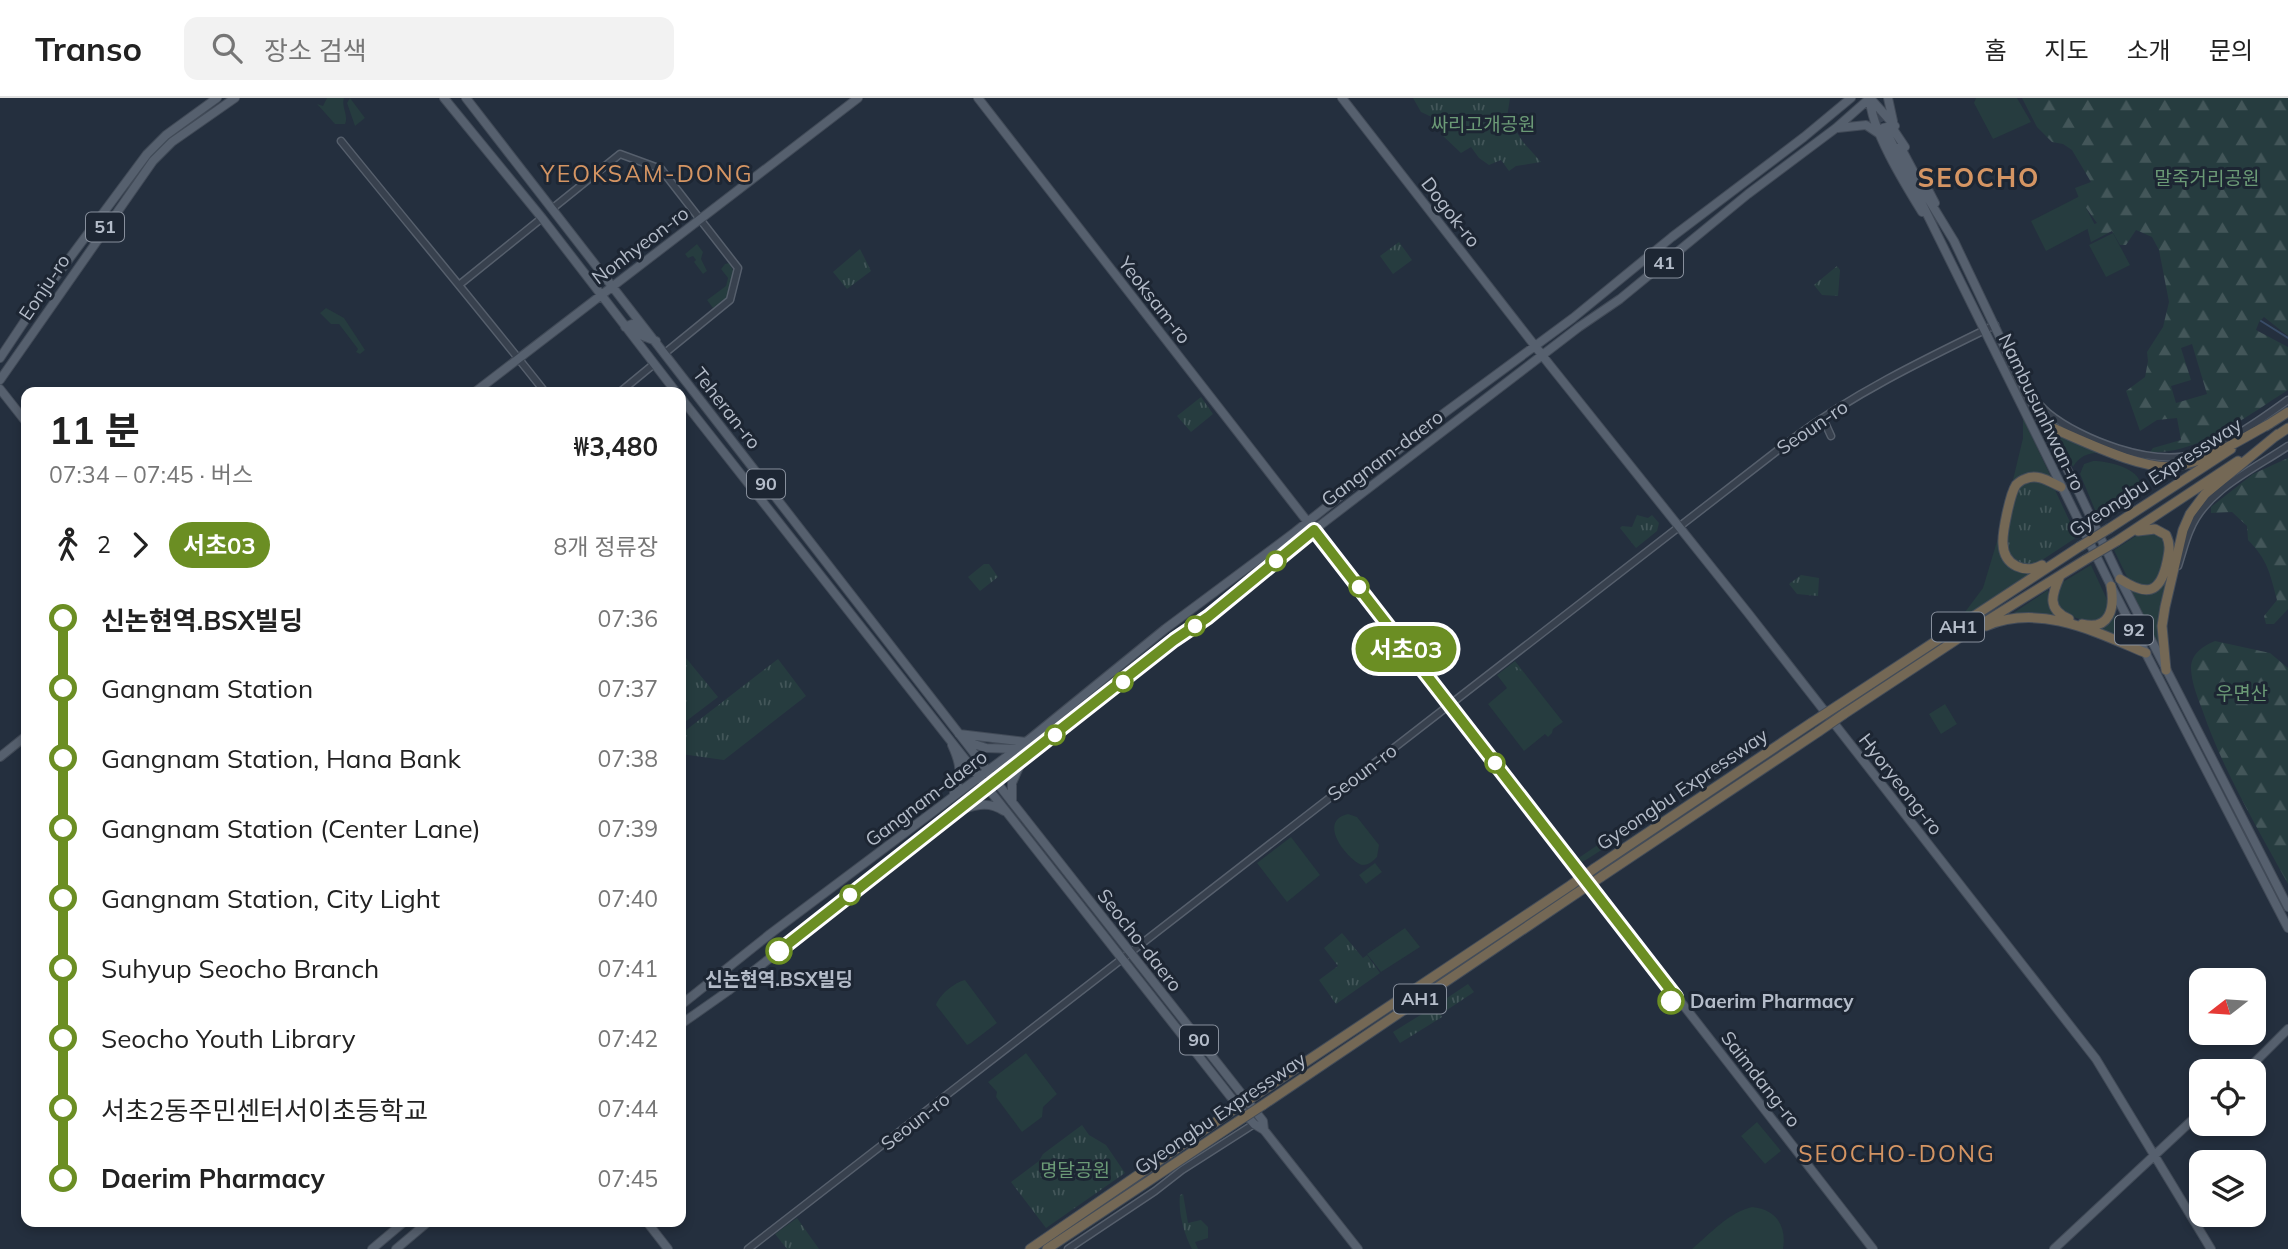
<!DOCTYPE html>
<html lang="ko">
<head>
<meta charset="utf-8">
<style>
	body { margin:0; font-family:Mulish,"Noto Sans KR",sans-serif; background:#f2f2f2; color:#222; height:100vh; display:flex; flex-direction:column; font-size:26px; white-space:nowrap }
	* { box-sizing:border-box; margin:0 }
	p { font-size:23px; color:#767676 }
	.icon { flex:none; width:38px; height:38px; fill:none; stroke:currentColor; stroke-width:2; stroke-linecap:round; stroke-linejoin:round }
	.map { position:relative; flex:1; overflow:hidden }
	.sheet { position:absolute; left:21px; top:289px; width:665px; height:840px; display:flex; flex-direction:column; background:#fff; border-radius:14px; box-shadow:0 4px 10px #0003 }
	.sheet>* { flex:none }
	.badge { padding:0 14px; border-radius:23px; font-size:24px; line-height:46px }
	.needle { width:46px; rotate:253deg }
	.fabs { position:absolute; left:2189px; top:870px; display:grid; gap:14px }
	.fabs a { display:grid; place-items:center; width:77px; height:77px; border-radius:14px; background:#fff; box-shadow:0 4px 10px #0003; font-size:35px }
	.map>.badge { position:absolute; translate:-50% -50%; box-shadow:0 0 0 4px #fff }
	.legs { display:flex; align-items:center; gap:10px; height:77px; padding:0 28px; font-size:23px }
	.legs p { margin-inline-start:auto }
	.headline { display:flex; align-items:center; justify-content:space-between; height:119px; padding:0 28px }
	h1 { font-size:38px; font-weight:700; line-height:52px }
	ul { padding:0 28px; list-style:none }
	li { display:flex; align-items:center; gap:24px; height:70px; font-size:26px }
	li i { display:grid; place-items:center; width:10px; height:100%; margin:0 9px; background:currentColor }
	li i::after { content:''; width:18px; height:18px; margin:-9px; border:5px solid; border-radius:50%; background:#fff }
	li p { margin-inline-start:auto }
	li:first-child i { background:linear-gradient(#0000 50%,currentColor 0) }
	li:last-child i { background:linear-gradient(currentColor 50%,#0000 0) }
	header { display:flex; align-items:center; gap:42px; box-sizing:border-box; height:98px; padding:0 35px; background:#fff; border-bottom:2px solid #e0e0e0 }
	header strong { font-size:33px }
	nav { display:flex; gap:38px; margin-inline-start:auto; font-size:24px }
	.search { width:490px; height:63px; background:#f2f2f2; display:flex; align-items:center; gap:18px; box-sizing:border-box; padding:0 24px; border-radius:14px; color:#767676; font-size:26px }
	.map>svg:first-child { display:block }
</style>
</head>
<body>
<header>
<strong>Transo</strong>
<div class="search"><svg class="icon" aria-label="search" viewBox="0 0 24 24"><circle cx="10" cy="10" r="6"/><path d="M15 15l6 6"/></svg>장소 검색</div>
<nav><a>홈</a><a>지도</a><a>소개</a><a>문의</a></nav>
</header>
<div class="map">
<svg width="2288" height="1151" viewBox="0 0 2288 1151">
	<defs>
		<pattern id="forest-firs" width="22" height="20" patternUnits="userSpaceOnUse" patternTransform="scale(1.75)"><rect width="22" height="20" fill="#263c3f"/><path d="M5 1l3.5 6h-7zM16 11l3.5 6h-7z" fill="#435659"/></pattern>
		<pattern id="park-tufts" width="24" height="20" patternUnits="userSpaceOnUse" patternTransform="scale(1.75)"><rect width="24" height="20" fill="#263c3f"/><path d="M3 7l-1-3M5 7V3M7 7l1-3M15 17l-1-3M17 17v-4M19 17l1-3" fill="none" stroke="#435659"/></pattern>
	</defs>
	<rect width="100%" height="100%" fill="#242f3e"/>
	<path fill="#263c3f" d="M 327,0 L 344,0 C 341,9 349,18 345,26 L 335,26 L 317,6 L 323,8 Z
		M 350,0 L 365,20 L 355,28 L 347,5 Z
		M 1976,0 L 2017,0 L 2031,24 L 1993,41 L 1974,5 Z
		M 2080,98 L 2095,127 L 2046,153 L 2031,123 Z
		M 2113,135 L 2130,167 L 2106,179 L 2089,147 Z
		M 697,146 L 703,154 L 701,161 L 707,173 L 703,176 L 694,164 L 696,162 L 693,158 L 688,160 L 685,156 Z
		M 729,165 L 734,174 L 728,200 L 713,210 L 707,202 L 726,188 L 728,180 L 721,171 L 725,166 Z
		M 326,210 L 344,220 L 365,252 L 360,256 L 356,254 L 358,251 L 339,226 L 331,226 L 320,215 Z
		M 2023,320 L 2052,381 L 2011,390 L 2023,340 Z
		M 2058,336 L 2103,355 C 2091,354 2080,357 2073,369 Z
		M 2093,363 C 2113,363 2158,375 2133,402 C 2124,411 2110,417 2100,424 L 2080,376 L 2084,366 Z
		M 2149,432 L 2161,436 L 2167,449 L 2161,477 L 2155,485 L 2145,489 L 2129,483 L 2114,452 L 2142,434 Z
		M 1998,440 L 2001,453 L 2032,476 L 1959,522 L 1983,490 Z
		M 2091,467 L 2110,508 L 2099,523 C 2082,524 2066,518 2055,506 L 2058,487 Z
		M 2167,481 L 2157,527 L 2161,554 L 2129,492 C 2144,496 2157,492 2167,481 Z
		M 2048,492 L 2049,508 L 2059,520 L 2038,515 L 2009,518 Z
		M 2114,515 L 2132,547 L 2094,530 Z
		M 1515,563 L 1563,624 L 1553,631 L 1552,635 L 1548,639 L 1545,636 L 1524,653 L 1488,606 L 1507,590 L 1497,577 Z
		M 1945,606 L 1957,626 L 1941,636 L 1929,616 Z
		M 1348,716 L 1357,719 L 1379,747 L 1377,759 C 1373,763 1369,767 1363,767 C 1352,766 1314,724 1348,716 Z
		M 1291,739 L 1320,777 L 1287,804 L 1257,765 Z
		M 1375,765 L 1382,774 L 1366,786 L 1359,777 Z
		M 1405,830 L 1420,849 L 1381,874 L 1367,856 Z
		M 965,882 L 997,925 L 971,945 L 967,947 L 936,907 C 939,897 955,884 965,882 Z
		M 1026,955 L 1057,996 L 1043,1009 L 1042,1019 L 1022,1034 L 996,999 L 997,994 L 988,984 Z
		M 1757,1024 L 1781,1053 L 1765,1066 L 1741,1038 Z
		M 1752,1109 C 1776,1111 1787,1128 1783,1151 L 1692,1151 C 1710,1136 1729,1114 1752,1109 Z"/>
	<path fill="url(#forest-firs)" fill-rule="evenodd" d="M 2022,0 L 2288,0 L 2288,238 L 2264,219 L 2259,224 L 2256,232 L 2288,249 L 2288,292 C 2248,317 2198,357 2150,354 L 2153,350 L 2181,342 L 2177,320 L 2157,322 L 2140,333 L 2126,293 L 2145,279 L 2148,263 L 2147,254 L 2163,229 L 2169,204 L 2159,152 L 2152,139 L 2136,132 L 2126,147 L 2120,147 L 2112,133 L 2091,144 L 2087,129 L 2097,125 L 2079,100 L 2075,90 L 2091,84 L 2072,52 L 2063,46 L 2052,44 L 2037,29 ZM 2192,246 L 2207,296 L 2176,305 L 2171,288 L 2191,282 L 2181,250 Z
		M 2288,360 L 2288,511 L 2274,526 L 2266,526 L 2264,518 L 2277,502 C 2270,476 2268,462 2248,442 L 2247,428 L 2232,414 L 2211,415 L 2211,409 L 2253,376 Z
		M 2215,543 L 2270,555 L 2288,570 L 2288,786 C 2257,729 2223,673 2202,611 C 2197,598 2191,583 2191,569 C 2192,555 2203,548 2215,543 Z
		M 1665,708 L 1667,710 L 1581,765 L 1577,761 L 1632,724 L 1635,728 Z"/>
	<path fill="url(#park-tufts)" d="M 1413,0 L 1510,0 L 1507,19 L 1523,44 L 1541,64 L 1516,68 L 1509,73 L 1501,62 L 1489,67 L 1479,60 L 1471,49 L 1461,55 L 1441,36 L 1436,21 L 1421,14 Z
		M 1399,144 L 1412,162 L 1393,176 L 1380,158 Z
		M 860,151 L 871,173 L 847,191 L 833,174 Z
		M 1837,168 L 1840,172 L 1838,198 L 1822,197 L 1814,187 Z
		M 1201,299 L 1213,316 L 1191,334 L 1177,318 Z
		M 2036,382 L 2055,392 L 2077,439 L 2033,468 C 2028,467 2020,467 2016,465 C 1995,451 2012,409 2017,390 Z
		M 1637,417 L 1648,420 L 1652,417 L 1659,425 L 1657,433 L 1636,450 L 1620,430 L 1622,428 L 1632,429 Z
		M 984,466 L 989,466 L 998,479 L 980,493 L 968,479 Z
		M 1801,477 L 1819,480 L 1818,498 L 1797,496 L 1789,486 Z
		M 686,560 L 718,599 L 681,627 L 681,564 Z
		M 778,561 L 806,598 L 724,662 L 681,656 L 681,636 Z
		M 1513,568 L 1519,570 L 1529,582 L 1524,585 L 1517,576 L 1510,582 L 1507,581 L 1505,575 Z
		M 1342,835 L 1363,860 L 1367,857 L 1380,875 L 1336,906 L 1319,882 L 1338,868 L 1324,850 Z
		M 1468,886 L 1474,894 L 1444,914 L 1438,906 Z
		M 1435,908 L 1442,919 L 1400,945 L 1393,934 Z
		M 1082,1027 L 1089,1037 L 1106,1047 L 1125,1075 L 1046,1130 L 1011,1084 L 1039,1063 L 1043,1056 Z
		M 1183,1096 L 1188,1125 L 1201,1122 L 1208,1129 L 1208,1140 L 1195,1144 L 1198,1151 L 1192,1151 C 1184,1136 1178,1114 1180,1097 Z
		M 797,1120 L 819,1151 L 787,1151 L 775,1136 Z"/>
	<g fill="none" stroke-linecap="round" stroke-linejoin="round">
		<path stroke="#394c67" stroke-width="2" d="M 2261,223 L 2288,240"/>
		<path stroke="#3a4453" stroke-width="8" stroke-dasharray="8 4" stroke-linecap="butt" d="M 1873,6 L 1887,35"/>
		<g stroke="#565f6c" stroke-width="9">
			<path id="minor" d="M 341,43 C 409,127 478,209 545,294
				M 553,110 L 620,56 L 661,71 L 738,170 L 730,202 L 665,255
				M 459,187 L 542,120
				M 620,294 L 654,266
				M 2029,295 C 2035,302 2041,309 2048,315 C 2081,342 2153,369 2194,356 C 2228,345 2259,323 2288,302
				M 1814,326 L 1826,327 L 1831,338
				M 2178,468 C 2182,456 2185,443 2190,432 C 2206,392 2254,371 2288,348
				M 748,1151 L 1791,342 C 1854,295 1925,261 1995,227
				M 1068,1151 L 1155,1093 L 1182,1072 L 1254,1026"/>
		</g>
		<g stroke="#414a57" stroke-width="10">
			<path id="major" d="M 444,0 L 542,120 L 676,294
				M 466,0 L 1012,704 L 1263,1023 L 1264,1032
				M 978,0 L 1873,1151
				M 1342,0 L 1549,266 L 1748,515 L 2096,961 L 2211,1151
				M 1870,0 C 1870,30 1906,88 1922,114
				M 1870,0 L 1895,28
				M 1888,0 L 1893,23
				M 1838,30 L 1866,27 L 1878,35
				M 1887,35 L 2111,488 L 2288,830
				M 1882,37 L 1883,30 L 1891,28 L 1905,49
				M 1900,48 L 1926,97 L 1954,143 L 2025,292 L 2075,386 L 2120,481 L 2288,809
				M 1920,76 L 1935,105
				M 625,229 L 632,226 L 643,238 L 656,243
				M 0,260 L 40,200 L 147,56 L 166,37 L 217,0
				M 0,282 L 153,63 L 172,44 L 235,0
				M 0,291 L 26,324
				M 475,294 L 858,0
				M 681,300 L 1230,998 L 1254,1026 L 1264,1032 L 1358,1151
				M 959,636 L 1026,644
				M 965,643 L 986,650 L 1016,651
				M 952,647 C 960,664 963,678 954,695
				M 0,659 L 26,638
				M 1012,704 L 1012,685 L 1020,667
				M 963,711 C 979,706 990,704 1004,713
				M 681,907 L 770,836 L 1026,644 L 1165,531 L 1295,434 L 1403,348 L 1409,341 L 1573,220 L 1672,139 L 1804,39 L 1851,0
				M 681,926 L 728,893 L 1174,543 L 1208,519 L 1314,432 L 1579,229 L 1620,201 L 1748,96 L 1836,30 L 1870,0
				M 2246,973 L 2288,931
				M 647,1124 L 668,1151
				M 372,1151 L 404,1124
				M 396,1151 L 428,1124
				M 2054,1151 L 2202,1013"/>
		</g>
		<g stroke="#434c59" stroke-width="11">
			<path id="highway" d="M 2043,326 C 2076,339 2142,374 2176,368 C 2209,363 2241,341 2271,325
				M 2266,328 L 2288,314
				M 2273,340 L 2288,330
				M 2110,430 L 2231,351
				M 2117,443 L 2238,363
				M 2042,467 C 2025,476 2004,468 2003,446 C 2002,435 2010,396 2016,387 C 2019,384 2021,382 2025,381 C 2038,375 2050,384 2061,389
				M 2060,478 C 2052,496 2046,511 2069,521
				M 2120,481 C 2146,498 2160,497 2167,464 C 2169,454 2171,447 2166,437 L 2155,431 L 2138,433
				M 2082,526 C 2110,533 2115,510 2111,488
				M 1986,528 C 2040,505 2096,534 2146,555
				M 2166,572 L 2162,528 L 2165,509 L 2183,432 L 2190,416 L 2205,396 L 2278,336
				M 1837,608 L 2079,449
				M 1844,616 L 1959,540 L 2085,462
				M 1595,770 L 1811,625
				M 1601,779 L 1818,634
				M 1256,997 L 1571,787
				M 1263,1007 L 1577,795
				M 1030,1151 L 1230,1014
				M 1047,1151 L 1237,1024"/>
		</g>
		<use href="#minor" stroke="#38414e" stroke-width="6"/>
		<use href="#major" stroke="#56606e" stroke-width="8"/>
		<use href="#highway" stroke="#746855" stroke-width="9"/>
		<g stroke="#434c59" stroke-width="11" stroke-linecap="butt">
			<path id="highway-bridge" d="M 2079,449 L 2110,430
				M 2085,462 L 2117,443
				M 1811,625 L 1837,608
				M 1818,634 L 1844,616
				M 1571,787 L 1595,770
				M 1577,795 L 1601,779
				M 1230,1014 L 1256,997
				M 1237,1024 L 1263,1007"/>
		</g>
		<use href="#highway-bridge" stroke="#746855" stroke-width="9"/>
	</g>
	<g fill="none" stroke-linecap="round" stroke-linejoin="round">
		<g stroke="#fff" stroke-width="16">
			<path id="line-1" d="M 779,853 L 1174,542 L 1208,519 L 1314,432 L 1676,899 L 1671,903"/>
		</g>
		<use href="#line-1" stroke="#6b8e23" stroke-width="10"/>
	</g>
	<g fill="#fff" stroke="#6b8e23" stroke-width="3.5">
		<circle cx="1276" cy="463" r="9"/>
		<circle cx="1359" cy="489" r="9"/>
		<circle cx="1195" cy="528" r="9"/>
		<circle cx="1123" cy="584" r="9"/>
		<circle cx="1055" cy="637" r="9"/>
		<circle cx="1495" cy="665" r="9"/>
		<circle cx="850" cy="797" r="9"/>
		<circle cx="779" cy="853" r="12"/>
		<circle cx="1671" cy="903" r="12"/>
	</g>
	<g text-anchor="middle" stroke-width="6" stroke-linejoin="round" paint-order="stroke">
		<g fill="#1d2633" stroke="#878f9c" stroke-width="2">
			<rect x="86" y="114.5" width="38" height="29" rx="5"/>
			<rect x="1645" y="150.5" width="38" height="29" rx="5"/>
			<rect x="747" y="371.5" width="38" height="29" rx="5"/>
			<rect x="1932" y="514.5" width="52" height="29" rx="5"/>
			<rect x="2115" y="517.5" width="38" height="29" rx="5"/>
			<rect x="1394" y="886.5" width="52" height="29" rx="5"/>
			<rect x="1180" y="927.5" width="38" height="29" rx="5"/>
		</g>
		<g font-size="18" font-weight="bold" fill="#b4bcc9">
			<text x="105" y="135">51</text>
			<text x="1664" y="171">41</text>
			<text x="766" y="392">90</text>
			<text x="1958" y="535">AH1</text>
			<text x="2134" y="538">92</text>
			<text x="1420" y="907">AH1</text>
			<text x="1199" y="948">90</text>
		</g>
		<g font-size="19" fill="#6b9a76" stroke="#1d2633">
			<text x="1483" y="33">싸리고개공원</text>
			<text x="2207" y="87">말죽거리공원</text>
			<text x="2242" y="602">우면산</text>
			<text x="1075" y="1079">명달공원</text>
		</g>
		<g font-size="19" fill="#b4bcc9" stroke="#1d2633">
			<text transform="translate(1451 114) rotate(52)" y="7">Dogok-ro</text>
			<text transform="translate(640 147) rotate(-37)" y="7">Nonhyeon-ro</text>
			<text transform="translate(44 189) rotate(-56)" y="7">Eonju-ro</text>
			<text transform="translate(1155 202) rotate(52)" y="7">Yeoksam-ro</text>
			<text transform="translate(727 310) rotate(52)" y="7">Teheran-ro</text>
			<text transform="translate(2042 314) rotate(64)" y="7">Nambusunhwan-ro</text>
			<text transform="translate(1812 329) rotate(-34)" y="7">Seoun-ro</text>
			<text transform="translate(1382 360) rotate(-37)" y="7">Gangnam-daero</text>
			<text transform="translate(2155 379) rotate(-33)" y="7">Gyeongbu Expressway</text>
			<text transform="translate(1362 674) rotate(-37)" y="7">Seoun-ro</text>
			<text transform="translate(1901 686) rotate(52)" y="7">Hyoryeong-ro</text>
			<text transform="translate(1682 691) rotate(-34)" y="7">Gyeongbu Expressway</text>
			<text transform="translate(926 700) rotate(-37)" y="7">Gangnam-daero</text>
			<text transform="translate(1140 842) rotate(52)" y="7">Seocho-daero</text>
			<text transform="translate(1761 981) rotate(52)" y="7">Saimdang-ro</text>
			<text transform="translate(1220 1015) rotate(-34)" y="7">Gyeongbu Expressway</text>
			<text transform="translate(915 1023) rotate(-38)" y="7">Seoun-ro</text>
		</g>
		<g font-size="19" font-weight="bold" fill="#b4bcc9" stroke="#1d2633">
			<text x="779" y="888">신논현역.BSX빌딩</text>
			<text x="1690" y="910" text-anchor="start">Daerim Pharmacy</text>
		</g>
		<g font-size="23" letter-spacing="2" fill="#d59563" stroke="#1d2633">
			<text x="647" y="84">YEOKSAM-DONG</text>
			<text x="1897" y="1064">SEOCHO-DONG</text>
		</g>
		<g font-size="26" font-weight="bold" letter-spacing="2" fill="#d59563" stroke="#1d2633">
			<text x="1979" y="89">SEOCHO</text>
		</g>
	</g>
</svg>
<div class="fabs">
<a><svg class="needle" viewBox="-14 -14 28 28"><path d="M0-13l5 13h-10z" fill="#e53935"/><path d="M0 13l5-13h-10z" fill="#767676"/></svg></a>
<a><svg class="icon" aria-label="locate" viewBox="0 0 24 24"><circle cx="12" cy="12" r="6"/><path d="M12 2v4M12 18v4M2 12h4M18 12h4"/></svg></a>
<a><svg class="icon" aria-label="layers" viewBox="0 0 24 24"><path d="M12 4l9 5-9 5-9-5zM3 14l9 5 9-5"/></svg></a>
</div>
<b class="badge" style="left:1406px;top:551px;background:#6b8e23;color:#fff">서초03</b>
<section class="sheet">
<div class="headline"><div><h1>11 분</h1><p>07:34 – 07:45 · 버스</p></div><b>₩3,480</b></div>
<div class="legs"><svg class="icon" aria-label="walk" viewBox="0 0 24 24"><circle cx="13" cy="4" r="2"/><path d="M13 8l-2 6 4 7M11 14l-3 7M7 12l3-4h3l4 4"/></svg>2<svg class="icon" aria-label="forward" viewBox="0 0 24 24"><path d="M9 5l7 7-7 7"/></svg><b class="badge" style="background:#6b8e23;color:#fff">서초03</b><p>8개 정류장</p></div>
<ul>
<li><i style="color:#6b8e23"></i><b>신논현역.BSX빌딩</b><p>07:36</p></li>
<li><i style="color:#6b8e23"></i><span>Gangnam Station</span><p>07:37</p></li>
<li><i style="color:#6b8e23"></i><span>Gangnam Station, Hana Bank</span><p>07:38</p></li>
<li><i style="color:#6b8e23"></i><span>Gangnam Station (Center Lane)</span><p>07:39</p></li>
<li><i style="color:#6b8e23"></i><span>Gangnam Station, City Light</span><p>07:40</p></li>
<li><i style="color:#6b8e23"></i><span>Suhyup Seocho Branch</span><p>07:41</p></li>
<li><i style="color:#6b8e23"></i><span>Seocho Youth Library</span><p>07:42</p></li>
<li><i style="color:#6b8e23"></i><span>서초2동주민센터서이초등학교</span><p>07:44</p></li>
<li><i style="color:#6b8e23"></i><b>Daerim Pharmacy</b><p>07:45</p></li>
</ul>
</section>
</div>
</body>
</html>
